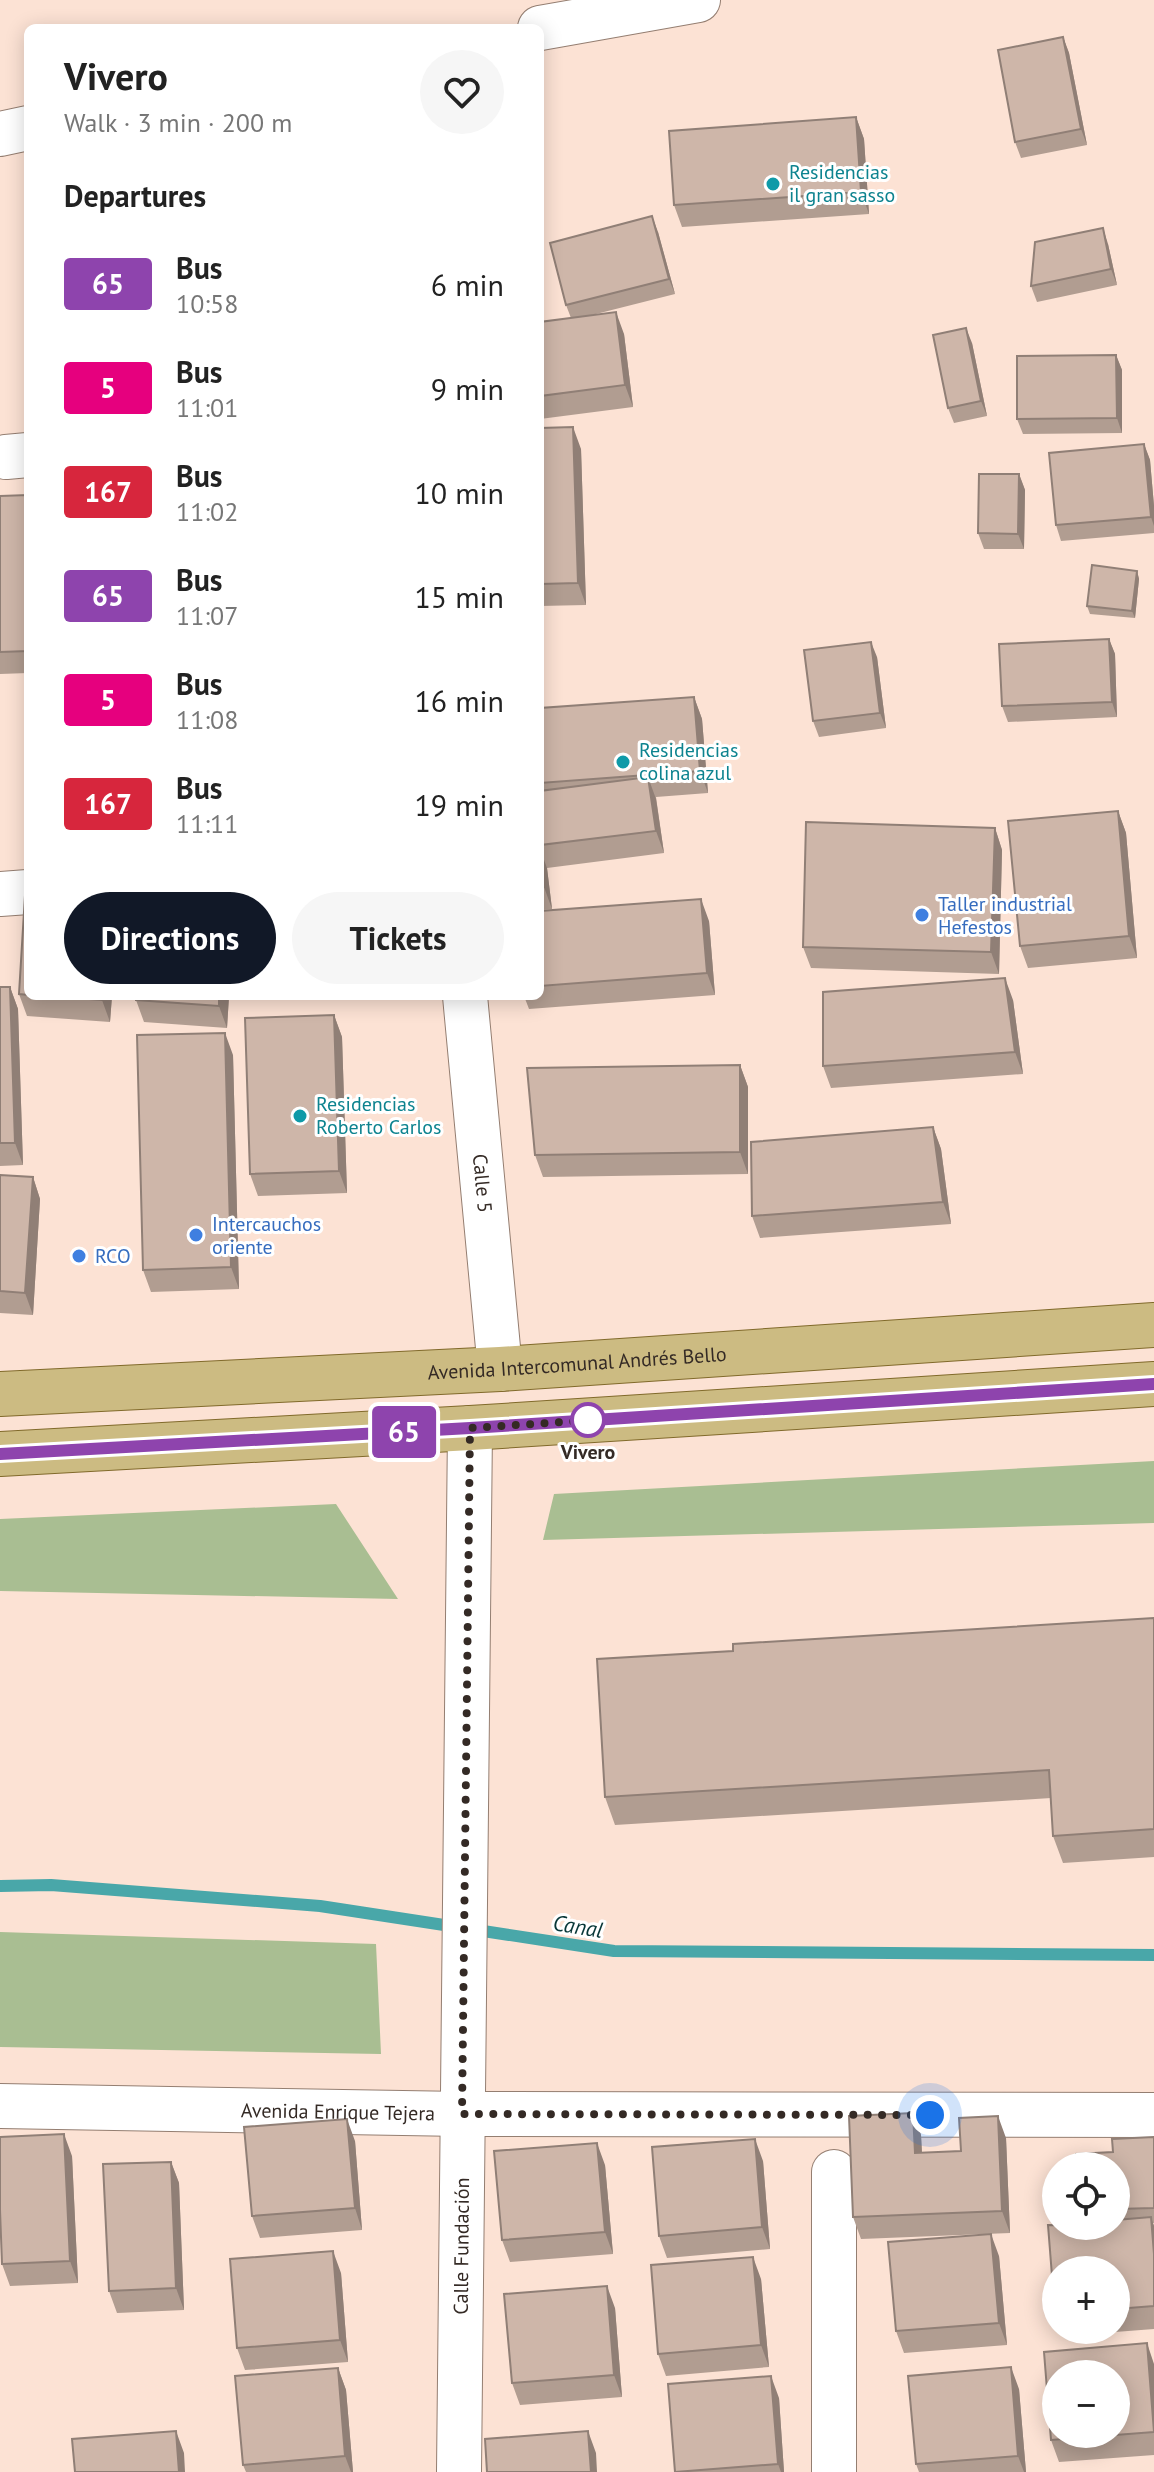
<!DOCTYPE html>
<html lang="en">
<head>
<meta charset="utf-8">
<style>
	body { margin:0; font-family:"PT Sans",sans-serif; background:#f6f6f6; color:#222; height:100vh; display:flex; flex-direction:column; font-size:30px; white-space:nowrap }
	* { box-sizing:border-box; margin:0 }
	p { font-size:26px; color:#767676 }
	.icon { flex:none; width:44px; height:44px; fill:none; stroke:currentColor; stroke-width:2; stroke-linecap:round; stroke-linejoin:round }
	.map { position:relative; flex:1; overflow:hidden }
	.sheet { position:absolute; left:24px; top:24px; width:520px; height:976px; display:flex; flex-direction:column; background:#fff; border-radius:12px; box-shadow:0 4px 20px #0003 }
	.sheet>* { flex:none }
	.badge { padding:0 16px; border-radius:6px; font-size:28px; line-height:52px }
	.buttons { position:absolute; left:1042px; top:2152px; display:grid; gap:16px }
	.buttons a { display:grid; place-items:center; width:88px; height:88px; border-radius:50%; background:#fff; box-shadow:0 4px 20px #0003; font-size:40px }
	.you { position:absolute; width:40px; height:40px; margin:-20px; border:6px solid #fff; border-radius:50%; background:#1a73e8; box-shadow:0 0 0 12px #1a73e833 }
	.map>.badge { position:absolute; translate:-50% -50%; box-shadow:0 0 0 4px #fff }
	h2 { padding:0 40px; font-size:30px; line-height:72px }
	.round { display:grid; place-items:center; flex:none; width:84px; height:84px; border-radius:42px; background:#f6f6f6 }
	.summary { display:flex; align-items:center; justify-content:space-between; height:136px; padding:0 40px }
	h1 { font-size:38px; font-weight:700; line-height:60px }
	.cta { display:flex; gap:16px; margin-top:auto; padding:16px 40px }
	.cta a { flex:1; height:92px; border-radius:48px; background:#111827; color:#fff; font-size:32px; font-weight:700; line-height:92px; text-align:center }
	.cta a+a { background:#f6f6f6; color:#222 }
	ul { padding:0; list-style:none }
	li { display:flex; align-items:center; gap:24px; height:104px; padding:0 40px }
	li div { flex:1 }
	li b { display:block; font-size:30px }
	li em { font-style:normal }
	li .badge { min-width:88px; font-weight:700; text-align:center }
	.map>svg:first-child { display:block }
</style>
</head>
<body>
<div class="map">
<svg width="1154" height="2472" viewBox="0 0 1154 2472">
	<rect width="100%" height="100%" fill="#fce2d4"/>
	<path fill="#a9be92" d="M 1154,1461 L 1154,1523 L 543,1540 L 554,1494 Z
		M 336,1504 L 398,1599 L 0,1591 L 0,1519 Z
		M 0,1932 L 376,1944 L 381,2054 L 0,2047 Z"/>
	<g fill="none" stroke-linecap="round" stroke-linejoin="round">
		<path stroke="#49a7a9" stroke-width="12" d="M 0,1886 L 51,1885 L 320,1906 L 614,1951 L 1154,1955"/>
		<g stroke="#947e71" stroke-width="46">
			<g id="minor">
				<path d="M 540,28 L 698,0"/>
				<path d="M 0,134 L 28,128"/>
				<path d="M 6,457 L 28,455"/>
				<path d="M 0,894 L 28,892"/>
				<path id="s1" d="M 465,996 L 500,1369"/>
				<path id="s2" d="M 0,2106 L 462,2114 L 1154,2115"/>
				<path id="s3" d="M 459,2472 L 470,1428"/>
				<path d="M 834,2472 L 834,2172"/>
			</g>
		</g>
		<g stroke="#816a2b" stroke-width="46">
			<g id="major">
				<path id="s4" d="M 0,1394 L 500,1369 L 1154,1325"/>
				<path d="M 0,1454 L 470,1428 L 1154,1384"/>
			</g>
		</g>
		<use href="#minor" stroke="#fff" stroke-width="44"/>
		<use href="#major" stroke="#ccbb82" stroke-width="44"/>
	</g>
	<path fill="#b19d91" d="M 1063,37 L 1069,53 L 1087,145 L 1021,158 L 1015,142 Z
		M 856,117 L 864,139 L 869,214 L 682,227 L 674,205 Z
		M 658,232 L 675,294 L 592,315 L 624,334 L 633,407 L 540,419 L 540,322 L 571,318 L 566,305 Z
		M 1108,244 L 1117,285 L 1037,302 L 1031,286 Z
		M 972,343 L 987,416 L 954,423 L 948,408 Z
		M 1116,355 L 1122,370 L 1122,433 L 1023,434 L 1017,419 Z
		M 540,428 L 581,449 L 586,605 L 540,606 Z
		M 1144,444 L 1150,460 L 1154,506 L 1154,533 L 1061,541 L 1056,525 Z
		M 1019,474 L 1025,490 L 1024,549 L 984,549 L 978,533 Z
		M 28,495 L 28,673 L 0,674 L 0,496 Z
		M 1137,571 L 1139,579 L 1135,618 L 1090,614 L 1087,606 Z
		M 1109,639 L 1115,654 L 1117,717 L 1008,722 L 1002,706 Z
		M 877,657 L 886,728 L 819,737 L 813,721 Z
		M 694,697 L 702,719 L 708,793 L 656,797 L 664,853 L 547,868 L 552,909 L 540,910 L 540,708 Z
		M 1118,811 L 1126,833 L 1137,958 L 1028,968 L 1020,946 Z
		M 995,828 L 1002,850 L 999,974 L 811,968 L 803,947 Z
		M 28,879 L 28,996 L 112,996 L 110,1022 L 27,1016 L 19,994 Z
		M 540,911 L 709,921 L 715,995 L 529,1009 L 524,996 L 540,996 Z
		M 0,987 L 10,987 L 18,1009 L 23,1165 L 0,1166 Z
		M 136,996 L 229,996 L 227,1028 L 144,1022 L 136,1000 Z
		M 1013,1000 L 1023,1074 L 831,1088 L 823,1066 Z
		M 334,1015 L 342,1037 L 347,1193 L 258,1196 L 250,1174 Z
		M 233,1055 L 239,1289 L 151,1292 L 143,1270 Z
		M 740,1065 L 748,1087 L 748,1174 L 543,1177 L 535,1155 Z
		M 933,1127 L 941,1149 L 951,1224 L 760,1238 L 752,1216 Z
		M 0,1175 L 33,1177 L 40,1199 L 33,1315 L 0,1313 Z
		M 1154,1618 L 1154,1857 L 1063,1863 L 1053,1836 L 1051,1798 L 615,1825 L 605,1797 L 733,1651 Z
		M 913,2113 L 921,2135 L 922,2153 L 961,2151 L 1006,2138 L 1010,2233 L 861,2239 L 853,2217 Z
		M 1154,2137 L 1154,2223 L 1153,2223 L 1154,2226 L 1154,2329 L 1063,2336 L 1061,2330 L 1116,2330 L 1116,2270 L 1056,2270 L 1056,2316 L 1055,2314 L 1048,2225 L 1116,2226 L 1116,2166 L 1076,2166 L 1076,2154 L 1113,2152 L 1112,2139 Z
		M 355,2141 L 362,2230 L 260,2238 L 252,2216 Z
		M 72,2156 L 78,2283 L 10,2286 L 2,2264 Z
		M 763,2161 L 770,2249 L 667,2258 L 659,2236 Z
		M 171,2162 L 179,2183 L 184,2310 L 117,2313 L 109,2291 Z
		M 605,2165 L 613,2254 L 510,2262 L 502,2240 Z
		M 999,2256 L 1007,2345 L 904,2353 L 896,2331 Z
		M 341,2273 L 348,2362 L 245,2370 L 237,2348 Z
		M 761,2279 L 769,2367 L 666,2376 L 658,2354 Z
		M 615,2308 L 622,2397 L 520,2405 L 512,2383 Z
		M 1154,2364 L 1154,2455 L 1059,2462 L 1051,2440 Z
		M 338,2368 L 346,2390 L 353,2472 L 246,2472 L 243,2465 Z
		M 1019,2389 L 1026,2472 L 919,2472 L 916,2464 Z
		M 779,2398 L 784,2472 L 675,2472 Z"/>
	<path fill="#907f76" d="M 1063,37 L 1069,53 L 1087,145 L 1081,129 Z
		M 856,117 L 864,139 L 869,214 L 861,192 Z
		M 652,216 L 658,232 L 675,294 L 669,279 Z
		M 1103,228 L 1108,244 L 1117,285 L 1111,269 Z
		M 616,312 L 624,334 L 633,407 L 625,385 Z
		M 966,328 L 972,343 L 987,416 L 981,401 Z
		M 1116,355 L 1122,370 L 1122,433 L 1117,418 Z
		M 573,427 L 581,449 L 586,605 L 578,583 Z
		M 1144,444 L 1150,460 L 1154,506 L 1154,526 L 1151,517 Z
		M 1019,474 L 1025,490 L 1024,549 L 1018,534 Z
		M 1137,571 L 1139,579 L 1135,618 L 1132,611 Z
		M 1109,639 L 1115,654 L 1117,717 L 1112,702 Z
		M 871,642 L 877,657 L 886,728 L 880,713 Z
		M 694,697 L 702,719 L 708,793 L 700,771 Z
		M 648,777 L 656,799 L 664,853 L 656,831 Z
		M 1118,811 L 1126,833 L 1137,958 L 1129,936 Z
		M 995,828 L 1002,850 L 999,974 L 991,952 Z
		M 540,849 L 547,868 L 552,909 L 544,887 Z
		M 701,899 L 709,921 L 715,995 L 707,973 Z
		M 1005,978 L 1013,1000 L 1023,1074 L 1015,1052 Z
		M 10,987 L 18,1009 L 23,1165 L 15,1143 Z
		M 102,996 L 112,996 L 110,1022 L 102,1000 Z
		M 219,996 L 229,996 L 227,1028 L 219,1006 Z
		M 334,1015 L 342,1037 L 347,1193 L 339,1171 Z
		M 225,1033 L 233,1055 L 239,1289 L 231,1267 Z
		M 740,1065 L 748,1087 L 748,1174 L 740,1152 Z
		M 933,1127 L 941,1149 L 951,1224 L 943,1202 Z
		M 33,1177 L 40,1199 L 33,1315 L 25,1293 Z
		M 913,2113 L 921,2135 L 923,2175 L 915,2153 Z
		M 998,2116 L 1006,2138 L 1010,2233 L 1002,2211 Z
		M 347,2119 L 355,2141 L 362,2230 L 355,2208 Z
		M 64,2134 L 72,2156 L 78,2283 L 70,2261 Z
		M 755,2139 L 763,2161 L 770,2249 L 762,2227 Z
		M 597,2143 L 605,2165 L 613,2254 L 605,2232 Z
		M 171,2162 L 179,2183 L 184,2310 L 176,2288 Z
		M 1151,2217 L 1154,2226 L 1154,2254 Z
		M 991,2234 L 999,2256 L 1007,2345 L 999,2323 Z
		M 333,2251 L 341,2273 L 348,2362 L 340,2340 Z
		M 753,2257 L 761,2279 L 769,2367 L 761,2345 Z
		M 607,2286 L 615,2308 L 622,2397 L 614,2375 Z
		M 1147,2343 L 1154,2364 L 1154,2429 Z
		M 1011,2367 L 1019,2389 L 1026,2472 L 1024,2472 L 1018,2456 Z
		M 338,2368 L 346,2390 L 353,2472 L 351,2472 L 345,2456 Z
		M 771,2376 L 779,2398 L 784,2472 L 781,2472 L 778,2464 Z
		M 176,2431 L 184,2453 L 185,2472 L 179,2472 Z
		M 588,2431 L 596,2453 L 597,2472 L 591,2472 Z"/>
	<path fill="#ceb6a9" stroke="#907f76" stroke-width="2" fill-rule="evenodd" d="M 1063,37 L 1081,129 L 1015,142 L 998,50 Z
		M 856,117 L 861,192 L 674,205 L 669,131 Z
		M 652,216 L 669,279 L 566,305 L 550,243 Z
		M 1103,228 L 1111,269 L 1031,286 L 1035,242 Z
		M 616,312 L 625,385 L 540,396 L 540,322 Z
		M 966,328 L 981,401 L 948,408 L 933,335 Z
		M 1116,355 L 1117,418 L 1017,419 L 1017,356 Z
		M 573,427 L 578,583 L 540,584 L 540,428 Z
		M 1144,444 L 1151,517 L 1056,525 L 1049,453 Z
		M 979,474 L 1019,474 L 1018,534 L 978,533 Z
		M 28,495 L 28,651 L 0,652 L 0,496 Z
		M 1092,565 L 1137,571 L 1132,611 L 1087,606 Z
		M 1109,639 L 1112,702 L 1002,706 L 999,644 Z
		M 871,642 L 880,713 L 813,721 L 804,650 Z
		M 694,697 L 700,771 L 540,783 L 540,708 Z
		M 648,777 L 656,831 L 540,845 L 540,791 Z
		M 1118,811 L 1129,936 L 1020,946 L 1008,821 Z
		M 806,822 L 995,828 L 991,952 L 803,947 Z
		M 540,855 L 544,887 L 540,887 Z
		M 26,879 L 28,879 L 28,995 L 19,994 Z
		M 701,899 L 707,973 L 540,986 L 540,911 Z
		M 1005,978 L 1015,1052 L 823,1066 L 823,992 Z
		M 0,987 L 10,987 L 15,1143 L 0,1143 Z
		M 46,996 L 102,996 L 102,1000 Z
		M 136,996 L 219,996 L 219,1006 L 136,1000 Z
		M 334,1015 L 339,1171 L 250,1174 L 245,1018 Z
		M 225,1033 L 231,1267 L 143,1270 L 137,1035 Z
		M 740,1065 L 740,1152 L 535,1155 L 527,1068 Z
		M 933,1127 L 943,1202 L 752,1216 L 751,1142 Z
		M 0,1175 L 33,1177 L 25,1293 L 0,1291 Z
		M 1154,1618 L 1154,1829 L 1053,1836 L 1049,1770 L 605,1797 L 597,1659 L 733,1651 L 733,1644 Z
		M 913,2113 L 915,2153 L 961,2151 L 959,2118 L 998,2116 L 1002,2211 L 853,2217 L 849,2116 Z
		M 347,2119 L 355,2208 L 252,2216 L 244,2127 Z
		M 64,2134 L 70,2261 L 2,2264 L 0,2210 L 0,2137 Z
		M 1154,2137 L 1154,2208 L 1116,2209 L 1116,2166 L 1076,2166 L 1076,2154 L 1113,2152 L 1112,2139 Z
		M 755,2139 L 762,2227 L 659,2236 L 652,2147 Z
		M 597,2143 L 605,2232 L 502,2240 L 494,2151 Z
		M 171,2162 L 176,2288 L 109,2291 L 103,2164 Z
		M 1151,2217 L 1154,2254 L 1154,2306 L 1116,2309 L 1116,2270 L 1056,2270 L 1055,2314 L 1048,2225 L 1116,2226 L 1116,2220 Z
		M 991,2234 L 999,2323 L 896,2331 L 888,2242 Z
		M 333,2251 L 340,2340 L 237,2348 L 230,2259 Z
		M 753,2257 L 761,2345 L 658,2354 L 651,2265 Z
		M 607,2286 L 614,2375 L 512,2383 L 504,2294 Z
		M 1147,2343 L 1154,2432 L 1051,2440 L 1044,2352 ZM 1056,2374 L 1116,2374 L 1116,2434 L 1056,2434 Z
		M 1011,2367 L 1018,2456 L 916,2464 L 908,2376 Z
		M 338,2368 L 345,2456 L 243,2465 L 235,2376 Z
		M 771,2376 L 778,2464 L 675,2472 L 668,2384 Z
		M 176,2431 L 179,2472 L 75,2472 L 72,2439 Z
		M 588,2431 L 591,2472 L 487,2472 L 485,2439 Z"/>
	<g fill="none" stroke-linecap="round" stroke-linejoin="round">
		<g stroke="#fff" stroke-width="18">
			<path id="line" d="M 0,1454 L 470,1428 L 1154,1384"/>
		</g>
		<use href="#line" stroke="#8e44ad" stroke-width="12"/>
		<path stroke="#342a25" stroke-width="8" stroke-dasharray="0 14.4" d="M 588,1420 L 595,1420 L 470,1428 L 462,2114 L 930,2115"/>
	</g>
	<g fill="#0f9aa8" stroke="#fff" stroke-width="3">
		<circle cx="773" cy="184" r="8"/>
		<circle cx="623" cy="762" r="8"/>
		<circle cx="300" cy="1116" r="8"/>
	</g>
	<g fill="#3f7fe0" stroke="#fff" stroke-width="3">
		<circle cx="922" cy="915" r="8"/>
		<circle cx="196" cy="1235" r="8"/>
		<circle cx="79" cy="1256" r="8"/>
	</g>
	<circle fill="#fff" stroke="#8e44ad" stroke-width="4" cx="588" cy="1420" r="16"/>
	<g text-anchor="middle" stroke-width="6" stroke-linejoin="round" paint-order="stroke">
		<g font-size="20" fill="#0d838f" stroke="#fff" text-anchor="start">
			<text x="789" y="179">Residencias<tspan x="789" dy="23">il gran sasso</tspan></text>
			<text x="639" y="757">Residencias<tspan x="639" dy="23">colina azul</tspan></text>
			<text x="316" y="1111">Residencias<tspan x="316" dy="23">Roberto Carlos</tspan></text>
		</g>
		<g font-size="20" fill="#366cbe" stroke="#fff" text-anchor="start">
			<text x="938" y="911">Taller industrial<tspan x="938" dy="23">Hefestos</tspan></text>
			<text x="212" y="1231">Intercauchos<tspan x="212" dy="23">oriente</tspan></text>
			<text x="95" y="1263">RCO</text>
		</g>
		<g font-size="20" fill="#342a25" stroke="#fff">
			<text dy="7" stroke="none"><textPath href="#s1" startOffset="188">Calle 5</textPath></text>
			<text dy="7" stroke="none"><textPath href="#s4" startOffset="578">Avenida Intercomunal Andrés Bello</textPath></text>
			<text dy="7" stroke="none"><textPath href="#s2" startOffset="338">Avenida Enrique Tejera</textPath></text>
			<text dy="7" stroke="none"><textPath href="#s3" startOffset="226">Calle Fundación</textPath></text>
		</g>
		<g font-size="20" font-weight="bold" fill="#342a25" stroke="#fff">
			<text x="588" y="1459">Vivero</text>
		</g>
		<g font-size="22" font-style="italic" fill="#083738" stroke="#fff">
			<text transform="translate(578 1926) rotate(9)" y="8">Canal</text>
		</g>
	</g>
</svg>
<div class="buttons">
<a><svg class="icon" aria-label="locate" viewBox="0 0 24 24"><circle cx="12" cy="12" r="6"/><path d="M12 2v4M12 18v4M2 12h4M18 12h4"/></svg></a>
<a>+</a>
<a>−</a>
</div>
<div class="you" style="left:930px;top:2115px"></div>
<b class="badge" style="left:404px;top:1432px;background:#8e44ad;color:#fff">65</b>
<section class="sheet">
<div class="summary"><div><h1>Vivero</h1><p>Walk · 3 min · 200 m</p></div><a class="round"><svg class="icon" aria-label="heart" viewBox="0 0 24 24"><path d="M12 20l-8-8c-3-5 5-10 8-4 3-6 11-1 8 4z"/></svg></a></div>
<h2>Departures</h2>
<ul>
<li><span class="badge" style="background:#8e44ad;color:#fff">65</span><div><b>Bus</b><p>10:58</p></div><em>6 min</em></li>
<li><span class="badge" style="background:#e6007e;color:#fff">5</span><div><b>Bus</b><p>11:01</p></div><em>9 min</em></li>
<li><span class="badge" style="background:#d7263d;color:#fff">167</span><div><b>Bus</b><p>11:02</p></div><em>10 min</em></li>
<li><span class="badge" style="background:#8e44ad;color:#fff">65</span><div><b>Bus</b><p>11:07</p></div><em>15 min</em></li>
<li><span class="badge" style="background:#e6007e;color:#fff">5</span><div><b>Bus</b><p>11:08</p></div><em>16 min</em></li>
<li><span class="badge" style="background:#d7263d;color:#fff">167</span><div><b>Bus</b><p>11:11</p></div><em>19 min</em></li>
</ul>
<div class="cta"><a>Directions</a><a>Tickets</a></div>
</section>
</div>
</body>
</html>
